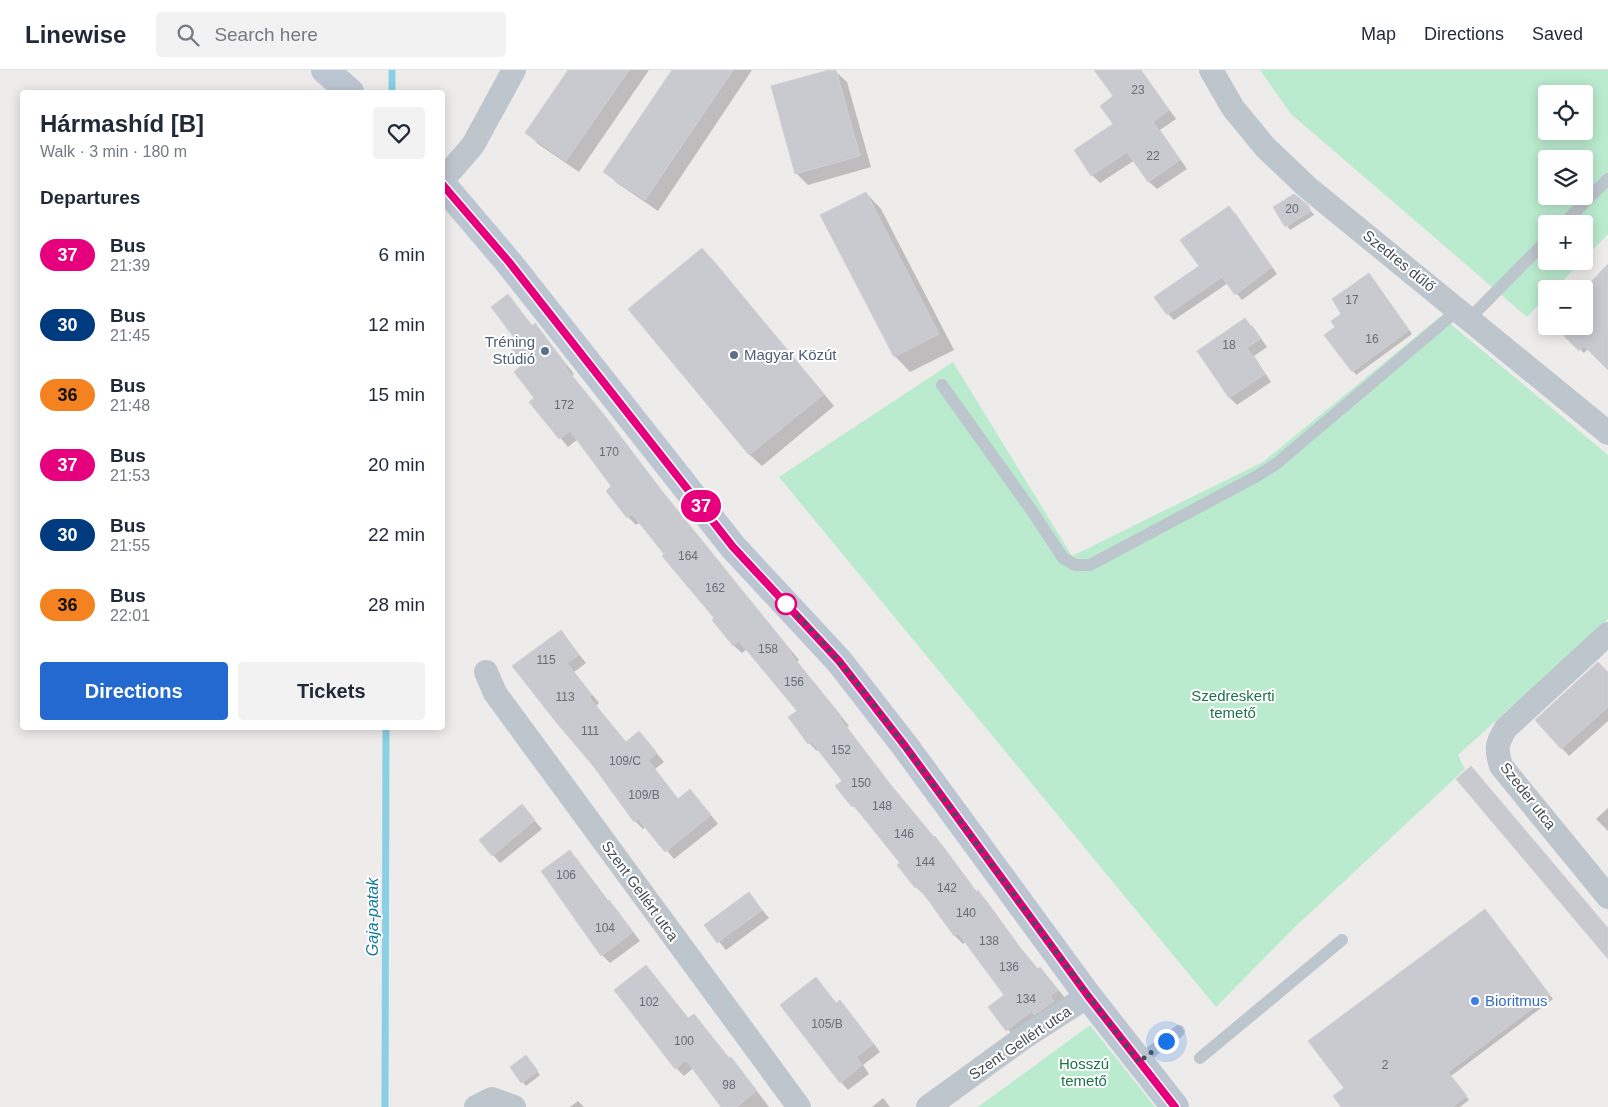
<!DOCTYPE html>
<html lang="en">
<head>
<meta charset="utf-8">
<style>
	body { margin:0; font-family:Helvetica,sans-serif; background:#f2f2f3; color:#1f2937; height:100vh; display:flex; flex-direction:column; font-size:19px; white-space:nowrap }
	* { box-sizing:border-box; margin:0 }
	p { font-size:16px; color:#747a83 }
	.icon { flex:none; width:28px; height:28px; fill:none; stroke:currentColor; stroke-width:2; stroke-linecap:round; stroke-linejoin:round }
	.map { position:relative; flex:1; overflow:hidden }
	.side { position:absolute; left:20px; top:20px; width:425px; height:640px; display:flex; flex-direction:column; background:#fff; border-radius:5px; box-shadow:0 2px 12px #0003 }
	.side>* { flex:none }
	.badge { padding:0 10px; border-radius:16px; font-size:18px; line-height:32px }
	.fabs { position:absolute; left:1538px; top:15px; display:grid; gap:10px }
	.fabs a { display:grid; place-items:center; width:55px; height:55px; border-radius:5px; background:#fff; box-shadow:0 2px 12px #0003; font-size:25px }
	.you { position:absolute; width:25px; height:25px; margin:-12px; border:4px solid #fff; border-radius:50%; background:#1a73e8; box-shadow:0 0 0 8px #1a73e833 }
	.map>.badge { position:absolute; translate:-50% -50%; box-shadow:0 0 0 2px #fff }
	h2 { padding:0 20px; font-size:19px; line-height:45px }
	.round { display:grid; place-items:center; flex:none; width:52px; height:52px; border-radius:5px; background:#f2f2f3 }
	.head { display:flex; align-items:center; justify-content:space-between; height:85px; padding:0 20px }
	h1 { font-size:24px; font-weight:600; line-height:38px }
	.cta { display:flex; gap:10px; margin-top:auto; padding:10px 20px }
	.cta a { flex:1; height:58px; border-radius:5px; background:#2369d0; color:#fff; font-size:20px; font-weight:600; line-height:58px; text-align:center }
	.cta a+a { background:#f2f2f3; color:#1f2937 }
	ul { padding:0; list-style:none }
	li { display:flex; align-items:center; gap:15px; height:70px; padding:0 20px }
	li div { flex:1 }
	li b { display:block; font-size:19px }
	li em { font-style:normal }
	li .badge { min-width:55px; font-weight:700; text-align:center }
	header { display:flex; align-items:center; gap:30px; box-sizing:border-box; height:70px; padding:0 25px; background:#fff; border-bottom:1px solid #e0e1e3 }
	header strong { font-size:24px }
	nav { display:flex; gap:28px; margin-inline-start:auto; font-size:18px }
	.search { width:350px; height:45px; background:#f2f2f3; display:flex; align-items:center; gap:12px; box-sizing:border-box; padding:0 18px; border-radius:5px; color:#747a83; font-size:19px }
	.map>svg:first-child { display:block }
</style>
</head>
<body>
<header>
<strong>Linewise</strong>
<div class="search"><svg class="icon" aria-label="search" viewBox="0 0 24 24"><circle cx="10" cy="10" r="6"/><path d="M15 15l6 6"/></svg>Search here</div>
<nav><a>Map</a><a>Directions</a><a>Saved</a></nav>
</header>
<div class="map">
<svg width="1608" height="1037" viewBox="0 0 1608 1037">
	<rect width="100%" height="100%" fill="#eeebeb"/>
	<path fill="#baebce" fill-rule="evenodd" d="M 1260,0 L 1608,0 L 1608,164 L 1584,189 L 1584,154 L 1546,154 L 1546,191 L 1582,191 L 1555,219 L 1546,219 L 1546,227 L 1527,247 L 1291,44 ZM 1546,24 L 1584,24 L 1584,61 L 1546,61 ZM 1546,89 L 1584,89 L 1584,126 L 1546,126 Z
		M 1441,246 L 1608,385 L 1608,549 L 1458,685 L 1465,699 L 1296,856 L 1216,937 L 779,407 L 953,292 L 1072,486 L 1263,392 Z
		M 1090,955 L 1155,1037 L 978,1037 Z"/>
	<path fill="#0003" d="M 569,0 L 649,0 L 579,102 L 538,74 L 526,62 Z
		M 673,0 L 752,0 L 658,141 L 617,113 L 605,102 Z
		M 834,0 L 847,12 L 871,97 L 808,115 L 796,103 Z
		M 1096,0 L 1141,0 L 1176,49 L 1160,60 L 1187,99 L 1157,119 L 1149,112 L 1135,90 L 1100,113 L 1092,105 L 1076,80 L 1115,54 L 1115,27 Z
		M 866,123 L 881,139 L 954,280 L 910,302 L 895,286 Z
		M 1307,136 L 1314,145 L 1290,160 L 1274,138 Z
		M 1229,137 L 1235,143 L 1277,204 L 1242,230 L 1228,213 L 1174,250 L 1168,244 L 1200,196 Z
		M 702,179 L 714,191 L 834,336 L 762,396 L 750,385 L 629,239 Z
		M 1608,196 L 1608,299 L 1588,279 L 1584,283 L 1556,256 L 1584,256 L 1584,221 Z
		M 1372,208 L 1412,264 L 1356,305 L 1353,301 L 1337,257 L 1343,244 Z
		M 508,226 L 533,256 L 542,263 L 574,304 L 572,306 L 613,356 L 669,431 L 799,590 L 797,592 L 849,656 L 847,657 L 898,724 L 934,768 L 943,776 L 977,822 L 986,830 L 1025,884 L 1038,900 L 1040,899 L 1048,907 L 1065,928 L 1015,968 L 990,938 L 1006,925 L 966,871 L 963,874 L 955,866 L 925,824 L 924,825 L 916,817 L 902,793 L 837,716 L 844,711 L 819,679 L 817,681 L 809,673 L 790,648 L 798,641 L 747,579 L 742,583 L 733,575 L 716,548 L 640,452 L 636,455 L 628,447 L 613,417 L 578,369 L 568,377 L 531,332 L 536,328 L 516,269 Z
		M 1245,250 L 1253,257 L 1267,277 L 1254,286 L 1271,312 L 1237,335 L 1230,328 Z
		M 561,562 L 586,593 L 574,602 L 599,633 L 596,636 L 626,673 L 646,670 L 664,692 L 655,699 L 679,730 L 698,729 L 718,754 L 674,789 L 646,756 L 643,759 L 635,751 L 618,726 L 514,596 Z
		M 1608,603 L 1608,651 L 1569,686 L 1536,650 Z
		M 522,736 L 542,759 L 500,793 L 493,785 Z
		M 1608,738 L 1608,761 L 1596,749 Z
		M 570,782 L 577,789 L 609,832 L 617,840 L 640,871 L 610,893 L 602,885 L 543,801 Z
		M 749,824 L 769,848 L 726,880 L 705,855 Z
		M 1488,844 L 1553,929 L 1451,1006 L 1469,1030 L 1460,1037 L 1343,1037 L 1346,1018 Z
		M 646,897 L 689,949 L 694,945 L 701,953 L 730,989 L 738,996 L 769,1037 L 722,1037 L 693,998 L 684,1006 L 676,998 Z
		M 823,917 L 837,934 L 840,932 L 848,940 L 880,982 L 863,995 L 869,1004 L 848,1020 L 841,1012 Z
		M 529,991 L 540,1005 L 526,1016 L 511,997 Z
		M 883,1028 L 890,1037 L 872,1037 Z
		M 578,1031 L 584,1037 L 570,1037 Z"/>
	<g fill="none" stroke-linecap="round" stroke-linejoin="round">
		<path stroke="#89cfe5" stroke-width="7" d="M 392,22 L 392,0
			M 385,1037 L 386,658"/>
	</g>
	<path fill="#c8cad0" stroke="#cfd1d7" d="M 568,0 L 629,0 L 566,91 L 525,63 Z
		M 672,0 L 733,0 L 645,130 L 603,102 Z
		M 829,0 L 836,0 L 860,86 L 795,104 L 771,16 Z
		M 1094,0 L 1141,0 L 1169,40 L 1153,52 L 1180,90 L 1148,112 L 1127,82 L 1091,106 L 1074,80 L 1113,54 L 1100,36 L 1113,26 Z
		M 866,122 L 939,264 L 894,287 L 820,145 Z
		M 1294,124 L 1308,135 L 1311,141 L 1285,157 L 1273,137 Z
		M 1229,136 L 1272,197 L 1235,225 L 1222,207 L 1167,245 L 1154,227 L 1199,196 L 1180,170 Z
		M 702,178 L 824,324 L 749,385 L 628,239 Z
		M 1608,194 L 1608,300 L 1584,276 L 1579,281 L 1554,256 L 1584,256 L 1584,219 Z
		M 1369,203 L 1409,260 L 1352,302 L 1324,265 L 1335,257 L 1331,251 L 1341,244 L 1332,229 Z
		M 508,224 L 532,256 L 535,253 L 567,296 L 565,297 L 605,346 L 662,421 L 792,582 L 790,583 L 842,647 L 840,649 L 890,714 L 934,767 L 935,766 L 976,822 L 978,820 L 1017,874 L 1038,899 L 1040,897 L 1058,920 L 1050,926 L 1054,931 L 1034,945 L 1032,941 L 1006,961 L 988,937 L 1004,925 L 958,863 L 954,866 L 918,816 L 915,818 L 897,795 L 900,793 L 854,736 L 852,737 L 835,716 L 842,711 L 811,671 L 808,674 L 788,647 L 797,641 L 739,571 L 733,576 L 712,550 L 714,548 L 662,486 L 664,484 L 632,444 L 627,448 L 606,421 L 611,416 L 570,361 L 559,369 L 529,332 L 534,328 L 514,302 L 523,294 L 508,274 L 515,269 L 491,237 Z
		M 1245,248 L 1260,269 L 1247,278 L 1265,304 L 1229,328 L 1197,281 Z
		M 561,560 L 579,585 L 567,593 L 592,625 L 589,627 L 626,672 L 639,661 L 657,683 L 648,690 L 678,729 L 690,719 L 711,745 L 665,782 L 638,749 L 634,752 L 594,697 L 556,652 L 512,596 Z
		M 1598,592 L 1608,602 L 1608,637 L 1561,679 L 1535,650 Z
		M 1471,696 L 1608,858 L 1608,889 L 1456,709 Z
		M 522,734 L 535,750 L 492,786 L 479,770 Z
		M 570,780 L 607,832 L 609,830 L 633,862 L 601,886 L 541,801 Z
		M 749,822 L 762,840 L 717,873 L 704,855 Z
		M 1485,839 L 1550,925 L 1448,1002 L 1467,1026 L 1452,1037 L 1341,1037 L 1333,1026 L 1344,1018 L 1308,971 Z
		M 646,895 L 688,948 L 694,944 L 729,988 L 731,987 L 757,1021 L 736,1037 L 721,1037 L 686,990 L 675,999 L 614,920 Z
		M 816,907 L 836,933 L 840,930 L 873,974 L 856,987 L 862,995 L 840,1013 L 780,935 Z
		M 526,985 L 538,1001 L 521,1013 L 510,997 Z"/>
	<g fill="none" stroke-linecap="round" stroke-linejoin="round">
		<path stroke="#bdc5cd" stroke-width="12" d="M 1563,154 L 1608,109
			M 1469,249 L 1546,171
			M 942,315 L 1032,441 L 1063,488 L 1075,495 L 1090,495 L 1257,406 L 1276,394 L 1458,240
			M 1200,988 L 1342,870
			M 1139,991 L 1179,961"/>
		<path stroke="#bdc5cd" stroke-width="24" d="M 1211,0 L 1233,38 L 1265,77 L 1307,117 L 1608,363
			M 442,111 L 473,75 L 514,0
			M 1608,564 L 1506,658 C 1496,674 1496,679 1501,696 L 1608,827
			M 486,602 L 495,623 L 799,1037
			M 476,1037 L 492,1029 L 514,1037
			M 928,1037 L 1023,968 L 1088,926"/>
		<path stroke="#bcc6d2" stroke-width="28" d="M 325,0 L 350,22
			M 442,114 L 509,193 L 733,477 L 839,591 L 905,676 L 1088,926 L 1175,1037"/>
	</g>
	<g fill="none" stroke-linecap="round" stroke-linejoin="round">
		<g stroke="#fff" stroke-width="11">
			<path id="line" d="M 442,114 L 509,192 L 733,477 L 839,591 L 905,676 L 1088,926 L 1175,1037"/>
		</g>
		<use href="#line" stroke="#e6007e" stroke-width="8"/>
		<path stroke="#454e57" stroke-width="5" stroke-dasharray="0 9" d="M 786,534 C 844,591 892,659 941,725 C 1006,814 1071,904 1139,992 L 1166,971"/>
	</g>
	<g fill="#5c6f8a" stroke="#fff" stroke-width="2">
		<circle cx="545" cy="281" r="5"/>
		<circle cx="734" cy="285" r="5"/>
	</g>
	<circle fill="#fff" stroke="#e6007e" stroke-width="2.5" cx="786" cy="534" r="10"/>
	<circle fill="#3f7fe0" stroke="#fff" stroke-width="2" cx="1475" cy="931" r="5"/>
	<g text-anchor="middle" stroke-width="4" stroke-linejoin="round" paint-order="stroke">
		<g font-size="12" fill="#666d75">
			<text x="1138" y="24">23</text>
			<text x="1153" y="90">22</text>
			<text x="1292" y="143">20</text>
			<text x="1352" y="234">17</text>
			<text x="1372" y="273">16</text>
			<text x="1229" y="279">18</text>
			<text x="564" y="339">172</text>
			<text x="609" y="386">170</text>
			<text x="688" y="490">164</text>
			<text x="715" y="522">162</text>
			<text x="768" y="583">158</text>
			<text x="546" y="594">115</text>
			<text x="794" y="616">156</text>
			<text x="565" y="631">113</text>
			<text x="590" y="665">111</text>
			<text x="841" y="684">152</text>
			<text x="625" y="695">109/C</text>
			<text x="861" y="717">150</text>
			<text x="644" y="729">109/B</text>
			<text x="882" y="740">148</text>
			<text x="904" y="768">146</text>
			<text x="925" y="796">144</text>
			<text x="566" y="809">106</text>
			<text x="947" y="822">142</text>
			<text x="966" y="847">140</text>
			<text x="605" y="862">104</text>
			<text x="989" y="875">138</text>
			<text x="1009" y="901">136</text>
			<text x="1026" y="933">134</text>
			<text x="649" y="936">102</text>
			<text x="827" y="958">105/B</text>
			<text x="684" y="975">100</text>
			<text x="1385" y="999">2</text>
			<text x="729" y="1019">98</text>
		</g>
		<g font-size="15" fill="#454e57" stroke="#fff">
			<text transform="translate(1399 191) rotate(39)" y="5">Szedres dűlő</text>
			<text transform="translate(1528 726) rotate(52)" y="5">Szeder utca</text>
			<text transform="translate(640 821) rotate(54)" y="5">Szent Gellért utca</text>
			<text transform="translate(1020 973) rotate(-34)" y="5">Szent Gellért utca</text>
		</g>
		<g font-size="15" fill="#4e5e75" stroke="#fff" text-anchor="end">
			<text x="535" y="277">Tréning<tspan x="535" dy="17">Stúdió</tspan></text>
			<text x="744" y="290" text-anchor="start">Magyar Közút</text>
		</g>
		<g font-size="15" fill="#1b734a" stroke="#fff">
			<text x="1233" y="631">Szedreskerti<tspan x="1233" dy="17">temető</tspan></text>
			<text x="1084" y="999">Hosszú<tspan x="1084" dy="17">temető</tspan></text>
		</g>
		<g font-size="15" fill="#366cbe" stroke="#fff" text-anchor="start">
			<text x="1485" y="936">Bioritmus</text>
		</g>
		<g font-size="16" font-style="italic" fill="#147b9b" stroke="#fff">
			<text transform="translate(372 847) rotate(-90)" y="6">Gaja-patak</text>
		</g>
	</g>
</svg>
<div class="fabs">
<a><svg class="icon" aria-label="locate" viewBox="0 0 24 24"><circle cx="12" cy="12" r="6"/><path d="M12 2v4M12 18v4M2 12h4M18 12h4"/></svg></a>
<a><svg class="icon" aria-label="layers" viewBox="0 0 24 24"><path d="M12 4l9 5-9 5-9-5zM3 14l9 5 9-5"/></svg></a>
<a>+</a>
<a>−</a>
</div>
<div class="you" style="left:1166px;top:971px"></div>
<b class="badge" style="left:701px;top:436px;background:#e6007e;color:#fff">37</b>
<section class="side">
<div class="head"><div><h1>Hármashíd [B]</h1><p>Walk · 3 min · 180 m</p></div><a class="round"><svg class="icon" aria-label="heart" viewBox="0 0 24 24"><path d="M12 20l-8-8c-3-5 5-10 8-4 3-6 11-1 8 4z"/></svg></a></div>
<h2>Departures</h2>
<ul>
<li><span class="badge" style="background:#e6007e;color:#fff">37</span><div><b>Bus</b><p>21:39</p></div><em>6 min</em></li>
<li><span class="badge" style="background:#003b80;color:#fff">30</span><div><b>Bus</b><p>21:45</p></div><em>12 min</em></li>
<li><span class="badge" style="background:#f58220;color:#111">36</span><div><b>Bus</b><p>21:48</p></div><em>15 min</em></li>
<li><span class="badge" style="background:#e6007e;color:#fff">37</span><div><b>Bus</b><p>21:53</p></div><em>20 min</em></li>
<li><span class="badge" style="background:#003b80;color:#fff">30</span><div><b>Bus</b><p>21:55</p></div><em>22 min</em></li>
<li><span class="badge" style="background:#f58220;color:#111">36</span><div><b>Bus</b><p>22:01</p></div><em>28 min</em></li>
</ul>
<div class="cta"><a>Directions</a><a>Tickets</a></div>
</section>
</div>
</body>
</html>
